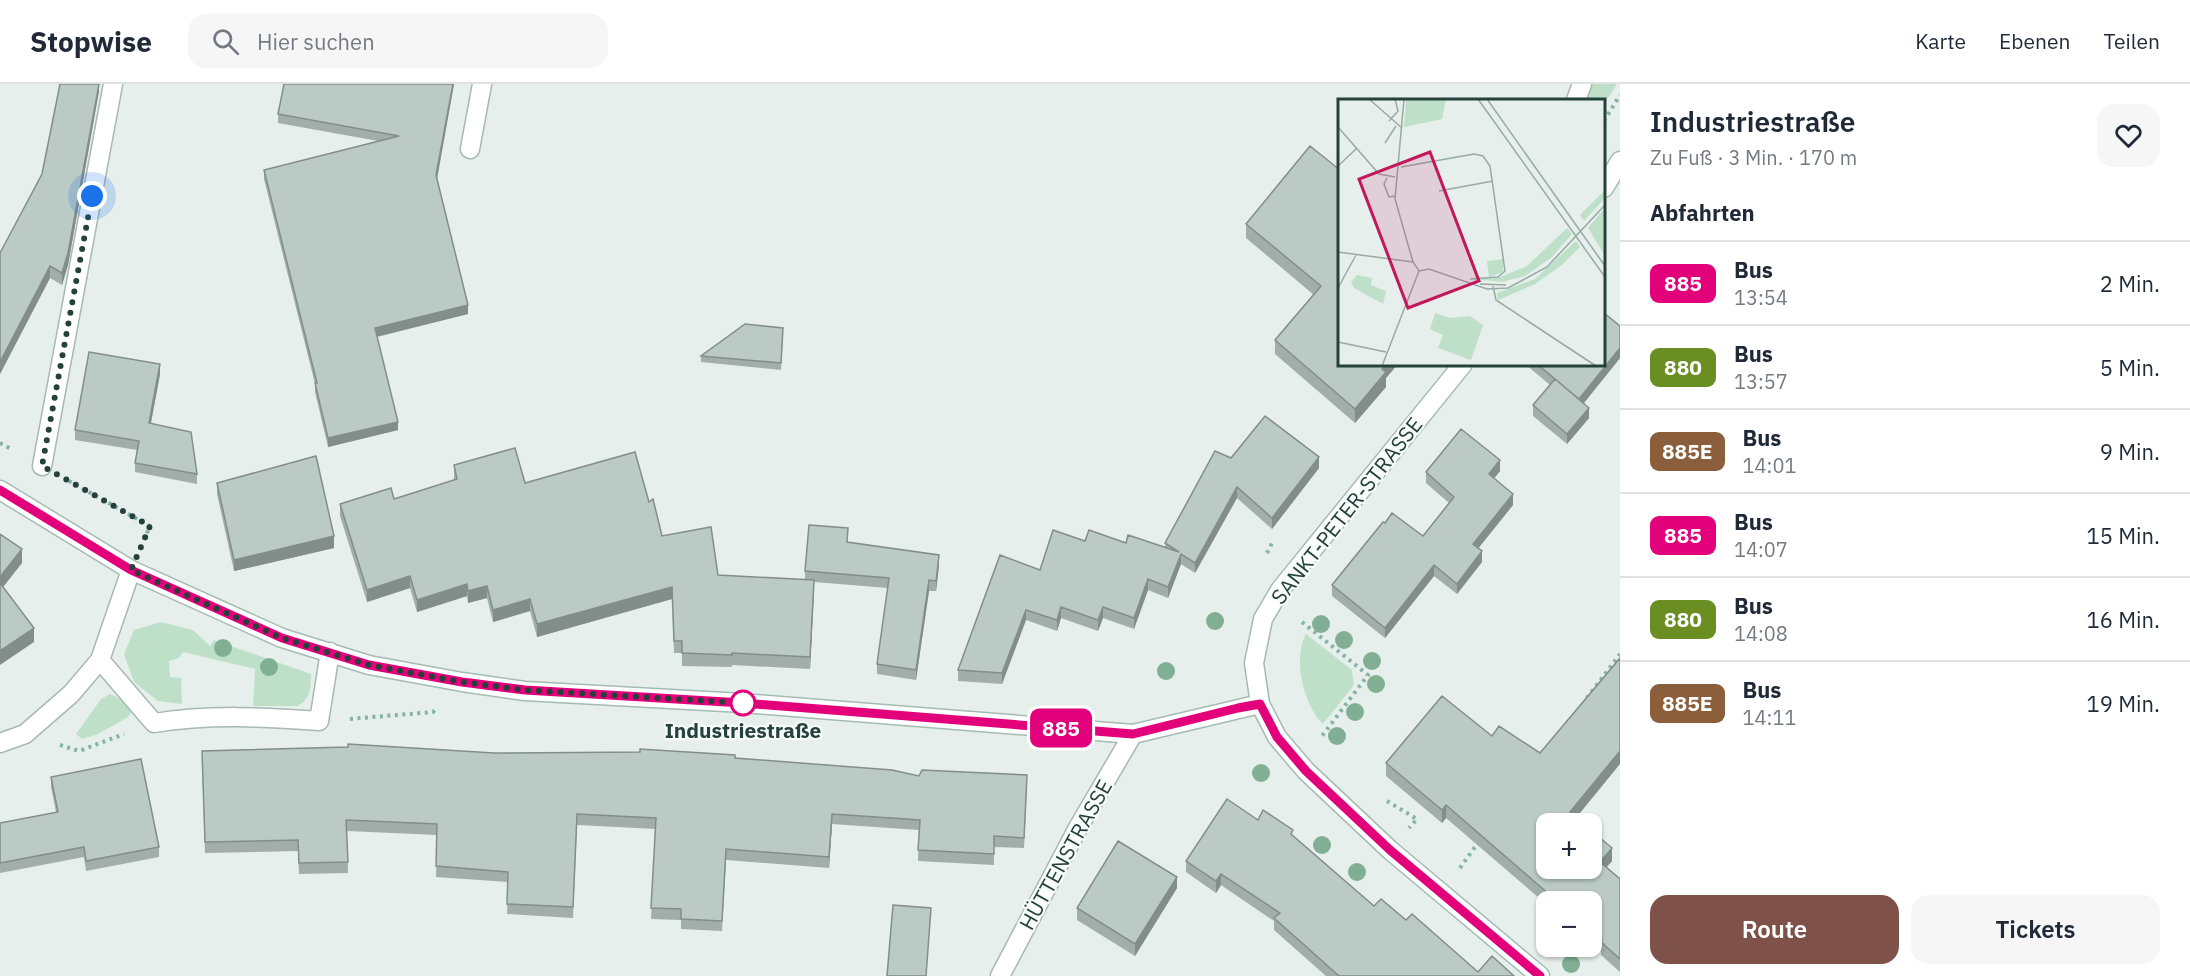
<!DOCTYPE html>
<html lang="de">
<head>
<meta charset="utf-8">
<style>
	body { margin:0; font-family:"IBM Plex Sans",sans-serif; background:#f6f6f7; color:#1f2937; height:100vh; display:flex; flex-direction:column; font-size:22px; white-space:nowrap }
	* { box-sizing:border-box; margin:0 }
	p { font-size:20px; color:#747a83 }
	.icon { flex:none; width:33px; height:33px; fill:none; stroke:currentColor; stroke-width:2; stroke-linecap:round; stroke-linejoin:round }
	.map { position:relative; flex:1; overflow:hidden }
	.drawer { display:flex; flex-direction:column; background:#fff; width:570px }
	.drawer>* { flex:none }
	.badge { padding:0 12px; border-radius:9px; font-size:21px; line-height:39px }
	.controls { position:absolute; left:1536px; top:729px; display:grid; gap:12px }
	.controls a { display:grid; place-items:center; width:66px; height:66px; border-radius:12px; background:#fff; box-shadow:0 2px 4px #0004; font-size:30px }
	.you { position:absolute; width:30px; height:30px; margin:-15px; border:4px solid #fff; border-radius:50%; background:#1a73e8; box-shadow:0 0 0 9px #1a73e833 }
	.map>.badge { position:absolute; translate:-50% -50%; box-shadow:0 0 0 3px #fff }
	h2 { padding:0 30px; font-size:22px; line-height:54px }
	.round { display:grid; place-items:center; flex:none; width:63px; height:63px; border-radius:18px; background:#f6f6f7 }
	.summary { display:flex; align-items:center; justify-content:space-between; height:102px; padding:0 30px }
	h1 { font-size:28px; font-weight:600; line-height:45px }
	.primary-button { display:flex; gap:12px; margin-top:auto; padding:12px 30px }
	.primary-button a { flex:1; height:69px; border-radius:18px; background:#7f5249; color:#fff; font-size:24px; font-weight:600; line-height:69px; text-align:center }
	.primary-button a+a { background:#f6f6f7; color:#1f2937 }
	ul { padding:0; list-style:none }
	li { display:flex; align-items:center; gap:18px; height:84px; padding:0 30px; border-top:2px solid #e0e1e3 }
	li div { flex:1 }
	li b { display:block; font-size:22px }
	li em { font-style:normal }
	li .badge { min-width:66px; font-weight:700; text-align:center }
	header { display:flex; align-items:center; gap:36px; box-sizing:border-box; height:84px; padding:0 30px; background:#fff; border-bottom:2px solid #e0e1e3 }
	header strong { font-size:28px }
	nav { display:flex; gap:33px; margin-inline-start:auto; font-size:21px }
	.search { width:420px; height:54px; background:#f6f6f7; display:flex; align-items:center; gap:15px; box-sizing:border-box; padding:0 21px; border-radius:18px; color:#747a83; font-size:22px }
	main { display:flex; flex:1; min-height:0 }
	.map>svg:first-child { display:block }
</style>
</head>
<body>
<header>
<strong>Stopwise</strong>
<div class="search"><svg class="icon" aria-label="search" viewBox="0 0 24 24"><circle cx="10" cy="10" r="6"/><path d="M15 15l6 6"/></svg>Hier suchen</div>
<nav><a>Karte</a><a>Ebenen</a><a>Teilen</a></nav>
</header>
<main>
<div class="map">
<svg width="1620" height="892" viewBox="0 0 1620 892">
	<rect width="100%" height="100%" fill="#e6efeb"/>
	<path fill="#bfe0c8" d="M 1592,0 L 1617,0 L 1604,20 L 1604,16 L 1586,16 Z
		M 161,538 L 193,546 L 210,562 L 214,556 L 311,590 C 311,603 311,616 297,622 L 253,622 L 255,585 L 183,568 L 179,574 L 169,577 L 170,593 L 181,594 L 182,620 L 158,617 L 134,598 L 124,570 L 134,546 Z
		M 1306,550 L 1352,586 L 1354,601 L 1323,640 C 1304,622 1292,575 1306,550 Z
		M 110,610 C 120,614 125,619 131,628 L 128,633 L 96,651 L 82,655 L 76,650 L 101,615 Z"/>
	<g fill="none" stroke-linecap="round" stroke-linejoin="round">
		<g stroke="#a8b8b2" stroke-width="21">
			<path id="lane" d="M 1576,16 L 1582,0
				M 470,65 L 482,0
				M 42,382 L 113,0
				M 100,576 L 154,639 C 209,630 264,633 319,637 L 330,568"/>
		</g>
		<g stroke="#a8b8b2" stroke-width="21">
			<path id="street" d="M 0,659 L 25,650 L 71,610 L 100,576 L 131,486
				M 1000,892 L 1079,742 L 1133,650"/>
		</g>
		<g stroke="#a4bbb3" stroke-width="21">
			<path id="secondary" d="M 1604,104 L 1620,77
				M 1463,280 L 1280,506 L 1263,535 L 1254,579 L 1260,620 L 1277,653 L 1306,687 L 1390,766 L 1540,892
				M 0,406 L 131,486 L 282,554 L 369,581 L 462,598 L 525,607 L 743,619 L 1133,650 L 1260,620"/>
		</g>
		<path stroke="#86b3a5" stroke-width="4" stroke-dasharray="3 4.5" stroke-linecap="butt" d="M 1604,37 L 1620,11
			M 0,359 L 13,366
			M 69,397 L 150,442 L 143,458
			M 1267,469 L 1272,459
			M 1302,538 L 1368,591 L 1322,652
			M 1587,614 L 1620,570
			M 350,635 L 433,628 L 437,624
			M 60,661 L 79,667 L 124,650
			M 1387,717 L 1417,735 L 1409,744
			M 1460,784 L 1480,756"/>
		<use href="#lane" stroke="#fff" stroke-width="18"/>
		<use href="#street" stroke="#fff" stroke-width="18"/>
		<use href="#secondary" stroke="#fff" stroke-width="18"/>
	</g>
	<g fill="#80af93">
		<circle cx="1215" cy="537" r="9"/>
		<circle cx="1321" cy="540" r="9"/>
		<circle cx="1344" cy="556" r="9"/>
		<circle cx="223" cy="564" r="9"/>
		<circle cx="1372" cy="577" r="9"/>
		<circle cx="269" cy="583" r="9"/>
		<circle cx="1166" cy="587" r="9"/>
		<circle cx="1376" cy="600" r="9"/>
		<circle cx="1355" cy="628" r="9"/>
		<circle cx="1337" cy="652" r="9"/>
		<circle cx="1261" cy="689" r="9"/>
		<circle cx="1322" cy="761" r="9"/>
		<circle cx="1357" cy="788" r="9"/>
		<circle cx="1571" cy="880" r="9"/>
	</g>
	<path fill="#a1aea9" d="M 99,0 L 99,7 L 68,181 L 62,201 L 50,194 L 0,290 Z
		M 454,0 L 437,95 L 468,230 L 377,253 L 398,346 L 328,363 L 315,308 L 315,300 L 264,95 L 264,86 L 378,57 L 278,39 L 278,30 Z
		M 1340,86 L 1340,280 L 1398,280 L 1386,294 L 1386,303 L 1355,339 L 1275,270 L 1275,256 L 1314,211 L 1246,154 L 1246,140 Z
		M 1620,242 L 1620,274 L 1584,319 L 1589,334 L 1567,360 L 1533,332 L 1533,321 L 1550,301 L 1525,280 L 1604,280 Z
		M 783,250 L 781,286 L 701,278 L 701,272 Z
		M 160,290 L 151,339 L 197,390 L 197,400 L 135,388 L 135,379 L 137,366 L 75,356 L 75,346 Z
		M 1231,374 L 1319,384 L 1272,445 L 1237,414 L 1195,489 L 1181,480 L 1168,514 L 1148,506 L 1134,545 L 1103,534 L 1098,547 L 1061,534 L 1057,547 L 1026,536 L 1002,600 L 958,597 L 958,586 L 1040,486 L 1085,457 L 1126,459 L 1165,464 L 1165,459 Z
		M 454,381 L 525,399 L 649,418 L 662,452 L 718,491 L 805,496 L 805,487 L 848,458 L 939,482 L 936,507 L 929,507 L 916,596 L 877,590 L 877,580 L 888,504 L 814,498 L 810,585 L 732,581 L 732,583 L 682,582 L 682,569 L 674,569 L 672,515 L 537,553 L 530,527 L 493,538 L 487,514 L 468,519 L 467,512 L 417,528 L 410,504 L 367,518 L 340,432 L 340,420 L 394,415 L 454,396 Z
		M 1500,387 L 1494,394 L 1513,421 L 1478,464 L 1482,478 L 1457,510 L 1434,492 L 1385,554 L 1332,512 L 1332,501 L 1385,439 L 1423,452 L 1449,419 L 1426,399 L 1426,388 Z
		M 217,399 L 334,464 L 234,487 L 217,410 Z
		M 494,669 L 735,674 L 919,692 L 1027,702 L 1024,764 L 994,763 L 994,781 L 918,777 L 919,746 L 832,740 L 829,784 L 726,776 L 722,847 L 681,845 L 681,836 L 651,835 L 656,745 L 577,741 L 573,834 L 507,830 L 508,798 L 436,793 L 437,751 L 347,747 L 348,789 L 299,790 L 298,767 L 205,769 L 202,677 Z
		M 1386,679 L 1576,733 L 1612,777 L 1607,783 L 1620,795 L 1620,888 L 1601,871 L 1601,867 L 1592,859 L 1592,818 L 1546,818 L 1546,820 L 1446,734 L 1442,739 L 1386,692 Z
		M 51,693 L 159,763 L 159,773 L 86,787 L 84,773 L 0,789 L 0,739 L 56,728 L 51,703 Z
		M 1258,736 L 1293,752 L 1374,822 L 1406,836 L 1478,888 L 1514,892 L 1326,892 L 1274,846 L 1274,837 L 1221,801 L 1216,809 L 1186,788 L 1186,777 Z
		M 1177,804 L 1135,872 L 1077,836 L 1077,824 Z"/>
	<path fill="#838d89" d="M 99,0 L 99,7 L 68,181 L 62,201 L 62,189 Z
		M 453,0 L 454,0 L 436,100 L 436,91 Z
		M 50,182 L 50,194 L 0,290 L 0,278 Z
		M 468,221 L 468,230 L 375,253 L 375,244 Z
		M 1620,264 L 1620,274 L 1579,325 L 1579,315 Z
		M 160,280 L 160,290 L 149,349 L 149,339 Z
		M 1386,280 L 1398,280 L 1386,294 L 1386,303 L 1355,339 L 1355,325 Z
		M 1589,324 L 1589,334 L 1567,360 L 1567,350 Z
		M 398,338 L 398,346 L 328,363 L 328,354 Z
		M 1319,373 L 1319,384 L 1272,445 L 1272,434 Z
		M 1500,376 L 1500,387 L 1489,401 L 1489,390 Z
		M 1237,403 L 1237,414 L 1195,489 L 1195,479 Z
		M 1513,410 L 1513,421 L 1473,471 L 1473,460 Z
		M 334,452 L 334,464 L 234,487 L 234,476 Z
		M 22,465 L 22,479 L 0,507 L 0,493 Z
		M 1482,467 L 1482,478 L 1457,510 L 1457,500 Z
		M 1181,470 L 1181,480 L 1168,514 L 1168,503 Z
		M 939,471 L 939,482 L 936,507 L 936,497 Z
		M 1434,481 L 1434,492 L 1385,554 L 1385,544 Z
		M 410,492 L 410,504 L 367,518 L 367,506 Z
		M 1148,495 L 1148,506 L 1134,545 L 1134,534 Z
		M 814,496 L 814,508 L 810,585 L 810,573 Z
		M 929,496 L 929,507 L 916,596 L 916,586 Z
		M 467,500 L 467,512 L 417,528 L 417,516 Z
		M 487,502 L 487,514 L 468,519 L 468,507 Z
		M 672,503 L 672,515 L 537,553 L 537,540 Z
		M 530,515 L 530,527 L 493,538 L 493,526 Z
		M 1061,523 L 1061,534 L 1057,547 L 1057,536 Z
		M 1103,523 L 1103,534 L 1098,547 L 1098,536 Z
		M 1026,526 L 1026,536 L 1002,600 L 1002,589 Z
		M 34,544 L 34,558 L 0,581 L 0,567 Z
		M 1620,667 L 1620,680 L 1571,740 L 1570,728 Z
		M 1446,721 L 1446,734 L 1442,739 L 1442,726 Z
		M 832,730 L 832,740 L 829,784 L 829,773 Z
		M 1612,764 L 1612,777 L 1600,790 L 1600,778 Z
		M 1221,790 L 1221,801 L 1216,809 L 1216,797 Z
		M 1177,793 L 1177,804 L 1135,872 L 1135,860 Z"/>
	<path fill="#bbcac4" stroke="#838d89" stroke-width="1.5" d="M 60,0 L 99,0 L 68,169 L 62,189 L 50,182 L 0,278 L 0,169 L 42,90 Z
		M 284,0 L 453,0 L 436,91 L 468,221 L 375,244 L 398,338 L 328,354 L 315,299 L 317,299 L 264,86 L 399,52 L 278,30 Z
		M 1310,62 L 1340,86 L 1340,280 L 1386,280 L 1382,285 L 1386,288 L 1355,325 L 1275,256 L 1321,202 L 1246,140 Z
		M 1604,229 L 1620,242 L 1620,264 L 1579,315 L 1537,280 L 1604,280 Z
		M 745,240 L 783,244 L 781,279 L 701,272 Z
		M 89,268 L 160,280 L 149,339 L 191,348 L 197,390 L 135,379 L 139,357 L 75,346 Z
		M 1555,295 L 1589,324 L 1567,350 L 1533,321 Z
		M 1265,332 L 1319,373 L 1272,434 L 1237,403 L 1195,479 L 1181,470 L 1168,503 L 1148,495 L 1134,534 L 1103,523 L 1098,536 L 1061,523 L 1057,536 L 1026,526 L 1002,589 L 958,586 L 1000,471 L 1040,486 L 1053,446 L 1085,457 L 1089,446 L 1126,459 L 1128,451 L 1179,468 L 1165,459 L 1215,367 L 1231,374 Z
		M 1461,345 L 1500,376 L 1489,390 L 1513,410 L 1473,460 L 1482,467 L 1457,500 L 1434,481 L 1385,544 L 1332,501 L 1383,438 L 1385,439 L 1392,429 L 1423,452 L 1454,413 L 1426,388 Z
		M 515,364 L 525,399 L 635,368 L 649,418 L 653,415 L 662,452 L 711,443 L 718,491 L 814,496 L 810,573 L 732,569 L 732,571 L 682,569 L 682,557 L 674,557 L 672,503 L 537,540 L 530,515 L 493,526 L 487,502 L 468,507 L 467,500 L 417,516 L 410,492 L 367,506 L 340,420 L 391,404 L 394,415 L 457,395 L 454,381 Z
		M 316,372 L 334,452 L 234,476 L 217,399 Z
		M 809,441 L 848,444 L 847,458 L 939,471 L 936,497 L 929,496 L 916,586 L 877,580 L 889,494 L 805,487 Z
		M 0,450 L 22,465 L 0,493 Z
		M 0,499 L 34,544 L 0,567 Z
		M 1620,574 L 1620,667 L 1570,728 L 1583,740 L 1546,740 L 1546,784 L 1592,784 L 1592,747 L 1612,764 L 1600,778 L 1620,795 L 1620,875 L 1601,858 L 1602,856 L 1592,846 L 1592,818 L 1558,818 L 1446,721 L 1442,726 L 1386,679 L 1442,612 L 1492,652 L 1499,642 L 1540,669 Z
		M 348,660 L 494,669 L 640,668 L 640,665 L 735,671 L 735,674 L 892,686 L 919,692 L 922,686 L 1027,691 L 1024,754 L 994,752 L 994,770 L 918,766 L 920,736 L 832,730 L 829,773 L 726,765 L 722,837 L 681,835 L 681,825 L 651,824 L 656,734 L 577,730 L 573,823 L 507,820 L 508,788 L 436,782 L 437,740 L 346,736 L 348,778 L 299,779 L 298,756 L 205,758 L 202,667 L 348,663 Z
		M 141,675 L 159,763 L 86,777 L 84,763 L 0,779 L 0,739 L 58,728 L 51,693 Z
		M 1227,715 L 1258,736 L 1263,726 L 1293,746 L 1291,750 L 1374,822 L 1381,815 L 1406,836 L 1412,830 L 1478,888 L 1492,872 L 1514,892 L 1339,892 L 1274,834 L 1280,829 L 1221,790 L 1216,797 L 1186,777 Z
		M 1118,757 L 1177,793 L 1135,860 L 1077,824 Z
		M 893,821 L 931,824 L 926,892 L 887,892 Z"/>
	<g fill="none" stroke-linecap="round" stroke-linejoin="round">
		<g stroke="#fff" stroke-width="14">
			<path id="line" d="M 0,406 L 131,486 L 282,554 L 369,581 L 462,598 L 525,606 L 743,619 L 1133,650 L 1238,624 L 1260,620 L 1277,653 L 1306,687 L 1390,766 L 1540,892"/>
		</g>
		<use href="#line" stroke="#e3007b" stroke-width="9"/>
		<path stroke="#24423a" stroke-width="6" stroke-dasharray="0 10.8" d="M 92,112 L 42,382 L 150,442 L 131,486 L 282,554 L 369,581 L 462,598 L 525,606 L 743,619"/>
	</g>
	<circle fill="#fff" stroke="#e3007b" stroke-width="3" cx="743" cy="619" r="12"/>
	<g text-anchor="middle" stroke-width="4.5" stroke-linejoin="round" paint-order="stroke">
		<g font-size="21" fill="#24423a" stroke="#f7fbf9">
			<text transform="translate(1347 427) rotate(-52)" y="7">SANKT-PETER-STRASSE</text>
			<text transform="translate(1066 771) rotate(-61)" y="7">HÜTTENSTRASSE</text>
		</g>
		<g font-size="21" font-weight="bold" fill="#24423a" stroke="#f7fbf9">
			<text x="743" y="654">Industriestraße</text>
		</g>
	</g>
	<g transform="translate(1338 15)">
		<rect width="267" height="267" fill="#e6efeb"/>
		<path d="M 68,0 L 108,0 L 104,20 L 66,28 ZM 267,91 L 267,99 L 246,122 L 242,116 ZM 267,109 L 267,157 L 250,129 ZM 229,129 L 234,135 L 214,158 L 187,177 L 164,183 L 134,180 L 160,179 L 189,167 ZM 238,142 L 242,148 L 224,166 L 197,185 L 160,201 L 159,194 L 197,180 ZM 165,160 L 165,173 L 151,178 L 149,162 ZM 19,176 L 34,179 L 33,186 L 48,192 L 45,205 L 16,189 L 13,183 ZM 97,214 L 112,219 L 132,217 L 145,226 L 133,261 L 100,249 L 105,236 L 92,230 Z" fill="#bfe0c8"/>
		<path fill="none" stroke="#98aaa4" stroke-width="1.5" d="M 31,0 L 64,29M 66,0 L 57,100 L 75,163 L 81,172M 140,0 L 267,178M 149,0 L 267,167M 51,22 L 60,12 L 57,0M 0,28 L 41,75 L 57,78M 47,44 L 58,27M 0,67 L 19,49M 63,68 L 136,55 L 145,57 L 152,67 L 167,172 L 160,178 L 132,180M 49,79 L 46,85 L 51,98 L 57,97M 101,92 L 155,82M 0,153 L 75,163M 81,172 L 91,170 L 149,190 L 170,189 L 209,168 L 267,106M 142,185 L 168,186M 155,187 L 158,201 L 258,267M 0,189 L 18,156M 0,243 L 48,253M 44,267 L 81,172"/>
		<path fill="#c2185b" fill-opacity="0.15" stroke="#c2185b" stroke-width="3" d="M 92,53 L 141,182 L 70,209 L 21,80 Z"/>
		<rect width="267" height="267" fill="none" stroke="#24423a" stroke-width="3"/>
	</g>
</svg>
<div class="controls">
<a>+</a>
<a>−</a>
</div>
<div class="you" style="left:92px;top:112px"></div>
<b class="badge" style="left:1061px;top:644px;background:#e3007b;color:#fff">885</b>
</div>
<section class="drawer">
<div class="summary"><div><h1>Industriestraße</h1><p>Zu Fuß · 3 Min. · 170 m</p></div><a class="round"><svg class="icon" aria-label="heart" viewBox="0 0 24 24"><path d="M12 20l-8-8c-3-5 5-10 8-4 3-6 11-1 8 4z"/></svg></a></div>
<h2>Abfahrten</h2>
<ul>
<li><span class="badge" style="background:#e3007b;color:#fff">885</span><div><b>Bus</b><p>13:54</p></div><em>2 Min.</em></li>
<li><span class="badge" style="background:#6b8e23;color:#fff">880</span><div><b>Bus</b><p>13:57</p></div><em>5 Min.</em></li>
<li><span class="badge" style="background:#8b5e3c;color:#fff">885E</span><div><b>Bus</b><p>14:01</p></div><em>9 Min.</em></li>
<li><span class="badge" style="background:#e3007b;color:#fff">885</span><div><b>Bus</b><p>14:07</p></div><em>15 Min.</em></li>
<li><span class="badge" style="background:#6b8e23;color:#fff">880</span><div><b>Bus</b><p>14:08</p></div><em>16 Min.</em></li>
<li><span class="badge" style="background:#8b5e3c;color:#fff">885E</span><div><b>Bus</b><p>14:11</p></div><em>19 Min.</em></li>
</ul>
<div class="primary-button"><a>Route</a><a>Tickets</a></div>
</section>
</main>
</body>
</html>
